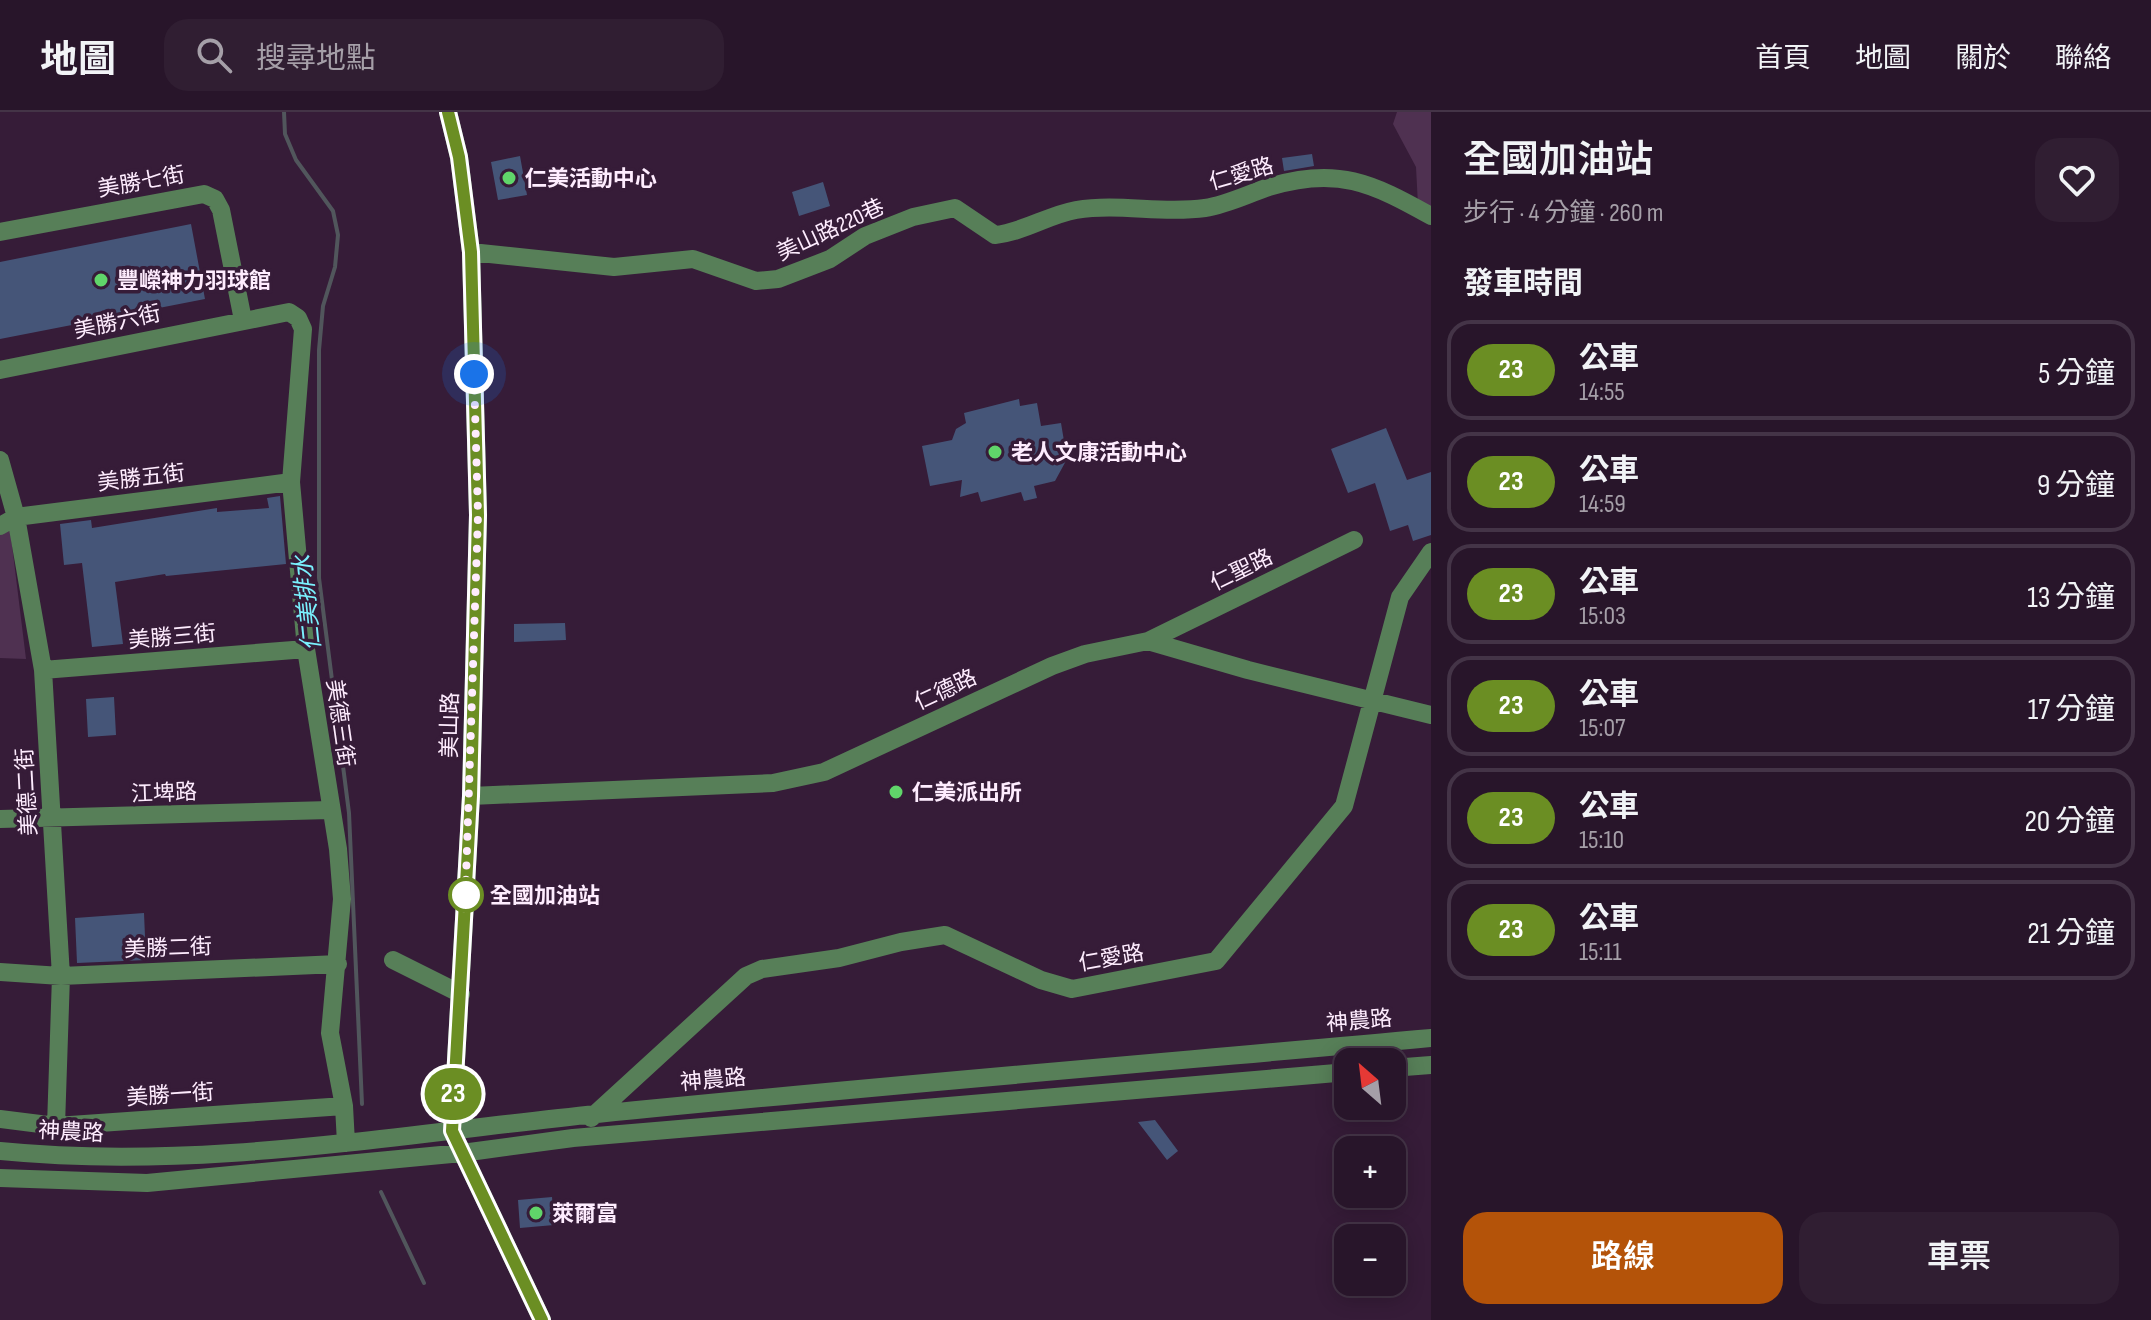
<!DOCTYPE html>
<html lang="zh-TW">
<head>
<meta charset="utf-8">
<style>
	body { margin:0; font-family:"Sofia Sans Condensed","Noto Sans TC",sans-serif; background:#301e32; color:#f1f3f6; height:100vh; display:flex; flex-direction:column; font-size:30px; white-space:nowrap }
	* { box-sizing:border-box; margin:0 }
	p { font-size:26px; color:#a59fa8 }
	.icon { flex:none; width:44px; height:44px; fill:none; stroke:currentColor; stroke-width:2; stroke-linecap:round; stroke-linejoin:round }
	.map { position:relative; flex:1; overflow:hidden }
	.sheet { display:flex; flex-direction:column; background:#28152a; width:720px }
	.sheet>* { flex:none }
	.badge { padding:0 16px; border-radius:26px; font-size:28px; line-height:52px }
	.needle { width:52px; rotate:332deg }
	.tools { position:absolute; left:1334px; top:936px; display:grid; gap:16px }
	.tools a { display:grid; place-items:center; width:72px; height:72px; border-radius:16px; background:#28152a; box-shadow:0 4px 20px #0003,0 0 0 2px #443447; font-size:40px }
	.you { position:absolute; width:40px; height:40px; margin:-20px; border:6px solid #fff; border-radius:50%; background:#1a73e8; box-shadow:0 0 0 12px #1a73e833 }
	.map>.badge { position:absolute; translate:-50% -50%; box-shadow:0 0 0 4px #fff }
	h2 { padding:0 32px; font-size:30px; line-height:72px }
	.round { display:grid; place-items:center; flex:none; width:84px; height:84px; border-radius:24px; background:#301e32 }
	.overview { display:flex; align-items:center; justify-content:space-between; height:136px; padding:0 32px }
	h1 { font-size:38px; font-weight:600; line-height:60px }
	.action { display:flex; gap:16px; margin-top:auto; padding:16px 32px }
	.action a { flex:1; height:92px; border-radius:24px; background:#b45309; color:#fff; font-size:32px; font-weight:600; line-height:92px; text-align:center }
	.action a+a { background:#301e32; color:#f1f3f6 }
	ul { padding:0; list-style:none }
	li { display:flex; align-items:center; gap:24px; height:100px; margin:0 16px 12px; padding:0 16px; border:4px solid #443447; border-radius:24px }
	li div { flex:1 }
	li b { display:block; font-size:30px }
	li em { font-style:normal }
	li .badge { min-width:88px; font-weight:700; text-align:center }
	header { display:flex; align-items:center; gap:48px; box-sizing:border-box; height:112px; padding:0 40px; background:#28152a; border-bottom:2px solid #443447 }
	header strong { font-size:38px }
	nav { display:flex; gap:44px; margin-inline-start:auto; font-size:28px }
	.search { width:560px; height:72px; background:#301e32; display:flex; align-items:center; gap:20px; box-sizing:border-box; padding:0 28px; border-radius:24px; color:#a59fa8; font-size:30px }
	main { display:flex; flex:1; min-height:0 }
	.map>svg:first-child { display:block }
</style>
</head>
<body>
<header>
<strong>地圖</strong>
<div class="search"><svg class="icon" aria-label="search" viewBox="0 0 24 24"><circle cx="10" cy="10" r="6"/><path d="M15 15l6 6"/></svg>搜尋地點</div>
<nav><a>首頁</a><a>地圖</a><a>關於</a><a>聯絡</a></nav>
</header>
<main>
<div class="map">
<svg width="1431" height="1208" viewBox="0 0 1431 1208">
	<rect width="100%" height="100%" fill="#361c38"/>
	<path fill="#4f3151" d="M 1397,0 L 1431,0 L 1431,99 L 1418,93 L 1416,55 L 1393,12 Z
		M 10,417 L 26,547 L 0,546 L 0,423 Z"/>
	<g fill="none" stroke-linecap="round" stroke-linejoin="round">
		<path stroke="#51565c" stroke-width="4" d="M 284,0 L 285,22 L 296,48 L 333,99 L 338,123 L 335,155 L 323,194 L 319,238 L 319,466 L 349,701 L 362,992
			M 381,1080 L 424,1171"/>
	</g>
	<path fill="#455578" d="M 1312,42 L 1314,54 L 1284,59 L 1282,46 Z
		M 520,44 L 527,83 L 498,88 L 491,50 Z
		M 823,70 L 830,94 L 799,104 L 792,80 Z
		M 191,112 L 205,187 L 0,227 L 0,150 Z
		M 1019,287 L 1020,294 L 1037,291 L 1041,314 L 1061,311 L 1067,347 L 1055,369 L 1034,374 L 1037,386 L 1024,389 L 1021,380 L 981,390 L 978,380 L 960,385 L 962,368 L 930,374 L 922,334 L 952,328 L 956,317 L 966,311 L 964,301 Z
		M 1386,316 L 1407,368 L 1431,360 L 1431,423 L 1413,429 L 1408,413 L 1390,419 L 1375,371 L 1348,381 L 1331,337 Z
		M 280,384 L 286,452 L 166,464 L 165,462 L 115,470 L 123,532 L 92,535 L 82,451 L 64,453 L 60,412 L 91,408 L 92,416 L 217,396 L 217,400 L 269,396 L 267,386 Z
		M 565,511 L 566,528 L 514,530 L 514,512 Z
		M 114,585 L 116,623 L 88,625 L 86,587 Z
		M 144,801 L 146,848 L 77,851 L 75,806 Z
		M 1155,1008 L 1178,1039 L 1167,1048 L 1138,1010 Z
		M 552,1085 L 554,1113 L 520,1116 L 518,1088 Z"/>
	<g fill="none" stroke-linecap="round" stroke-linejoin="round">
		<path stroke="#577f58" stroke-width="18" d="M 448,0 L 459,45 L 471,140 L 478,403 L 471,684 L 452,1019 L 542,1208
			M 0,120 L 204,82 L 215,87 L 221,98 L 243,208
			M 471,140 L 614,155 L 693,147 L 756,169 L 778,167 L 830,147 L 865,124 L 913,105 L 955,96 L 995,123 C 1024,120 1048,103 1076,98 C 1119,91 1162,102 1205,96 C 1226,93 1248,82 1269,75 C 1337,54 1372,71 1431,104
			M 0,258 L 289,200 L 298,206 L 303,217 L 291,370 L 306,537 L 338,737 L 342,787 L 330,921 L 344,994 L 346,1031
			M 0,348 L 16,405 L 43,558 L 61,864 L 56,1014
			M 0,414 L 16,405 L 291,370
			M 1148,529 L 1354,428
			M 43,558 L 306,537
			M 471,684 L 773,671 L 824,660 L 1052,554 L 1085,542 L 1148,529 L 1248,558 L 1431,603
			M 0,707 L 330,698
			M 393,848 L 461,882
			M 0,860 L 61,864 L 338,852
			M 1392,956 L 1431,953
			M 591,1006 L 746,864 L 762,857 L 839,846 L 901,830 L 945,823 L 1041,868 L 1072,877 L 1216,849 L 1344,694 L 1400,485 L 1431,440
			M 0,1007 L 56,1014 L 344,994
			M 0,1039 C 200,1059 399,1022 597,1002 C 875,974 1153,951 1431,926
			M 0,1066 L 147,1071 L 462,1041 L 573,1026 L 1348,960"/>
	</g>
	<g fill="none" stroke-linecap="round" stroke-linejoin="round">
		<g stroke="#fff" stroke-width="18">
			<path id="line" d="M 448,0 L 459,45 L 471,140 L 478,403 L 471,684 L 452,1019 L 542,1208"/>
		</g>
		<use href="#line" stroke="#6b8e23" stroke-width="12"/>
		<path stroke="#feecfe" stroke-width="8" stroke-dasharray="0 14.4" d="M 466,783 L 465,797 L 478,403 L 474,262"/>
	</g>
	<g fill="#60d56a" stroke="#361c38" stroke-width="3">
		<circle cx="509" cy="66" r="8"/>
		<circle cx="101" cy="168" r="8"/>
		<circle cx="995" cy="340" r="8"/>
		<circle cx="896" cy="680" r="8"/>
		<circle cx="536" cy="1101" r="8"/>
	</g>
	<circle fill="#fff" stroke="#6b8e23" stroke-width="4" cx="466" cy="783" r="16"/>
	<g text-anchor="middle" stroke-width="7" stroke-linejoin="round" paint-order="stroke">
		<g font-size="22" fill="#feecfe" stroke="#361c38">
			<text transform="translate(1241 61) rotate(-16)" y="8">仁愛路</text>
			<text transform="translate(141 69) rotate(-10)" y="8">美勝七街</text>
			<text transform="translate(830 117) rotate(-25)" y="8">美山路220巷</text>
			<text transform="translate(117 209) rotate(-12)" y="8">美勝六街</text>
			<text transform="translate(141 365) rotate(-7)" y="8">美勝五街</text>
			<text transform="translate(1241 457) rotate(-26)" y="8">仁聖路</text>
			<text transform="translate(172 524) rotate(-5)" y="8">美勝三街</text>
			<text transform="translate(945 577) rotate(-25)" y="8">仁德路</text>
			<text transform="translate(341 611) rotate(82)" y="8">美德三街</text>
			<text transform="translate(449 613) rotate(-89)" y="8">美山路</text>
			<text transform="translate(26 680) rotate(-93)" y="8">美德二街</text>
			<text transform="translate(164 680) rotate(-2)" y="8">江埤路</text>
			<text transform="translate(168 835) rotate(-2)" y="8">美勝二街</text>
			<text transform="translate(1111 845) rotate(-10)" y="8">仁愛路</text>
			<text transform="translate(1359 908) rotate(-5)" y="8">神農路</text>
			<text transform="translate(713 967) rotate(-5)" y="8">神農路</text>
			<text transform="translate(170 982) rotate(-4)" y="8">美勝一街</text>
			<text transform="translate(71 1019) rotate(3)" y="8">神農路</text>
		</g>
		<g font-size="22" font-weight="bold" fill="#feecfe" stroke="#361c38" text-anchor="start">
			<text x="525" y="74">仁美活動中心</text>
			<text x="117" y="176">豐嶸神力羽球館</text>
			<text x="1011" y="348">老人文康活動中心</text>
			<text x="912" y="688">仁美派出所</text>
			<text x="552" y="1109">萊爾富</text>
		</g>
		<g font-size="22" font-weight="bold" fill="#feecfe" stroke="#361c38" text-anchor="start">
			<text x="490" y="791">全國加油站</text>
		</g>
		<g font-size="24" font-style="italic" fill="#7af1fe" stroke="#361c38">
			<text transform="translate(307 491) rotate(-96)" y="8">仁美排水</text>
		</g>
	</g>
</svg>
<div class="tools">
<a><svg class="needle" viewBox="-14 -14 28 28"><path d="M0-13l5 13h-10z" fill="#e53935"/><path d="M0 13l5-13h-10z" fill="#a59fa8"/></svg></a>
<a>+</a>
<a>−</a>
</div>
<div class="you" style="left:474px;top:262px"></div>
<b class="badge" style="left:453px;top:982px;background:#6b8e23;color:#fff">23</b>
</div>
<section class="sheet">
<div class="overview"><div><h1>全國加油站</h1><p>步行 · 4 分鐘 · 260 m</p></div><a class="round"><svg class="icon" aria-label="heart" viewBox="0 0 24 24"><path d="M12 20l-8-8c-3-5 5-10 8-4 3-6 11-1 8 4z"/></svg></a></div>
<h2>發車時間</h2>
<ul>
<li><span class="badge" style="background:#6b8e23;color:#fff">23</span><div><b>公車</b><p>14:55</p></div><em>5 分鐘</em></li>
<li><span class="badge" style="background:#6b8e23;color:#fff">23</span><div><b>公車</b><p>14:59</p></div><em>9 分鐘</em></li>
<li><span class="badge" style="background:#6b8e23;color:#fff">23</span><div><b>公車</b><p>15:03</p></div><em>13 分鐘</em></li>
<li><span class="badge" style="background:#6b8e23;color:#fff">23</span><div><b>公車</b><p>15:07</p></div><em>17 分鐘</em></li>
<li><span class="badge" style="background:#6b8e23;color:#fff">23</span><div><b>公車</b><p>15:10</p></div><em>20 分鐘</em></li>
<li><span class="badge" style="background:#6b8e23;color:#fff">23</span><div><b>公車</b><p>15:11</p></div><em>21 分鐘</em></li>
</ul>
<div class="action"><a>路線</a><a>車票</a></div>
</section>
</main>
</body>
</html>
